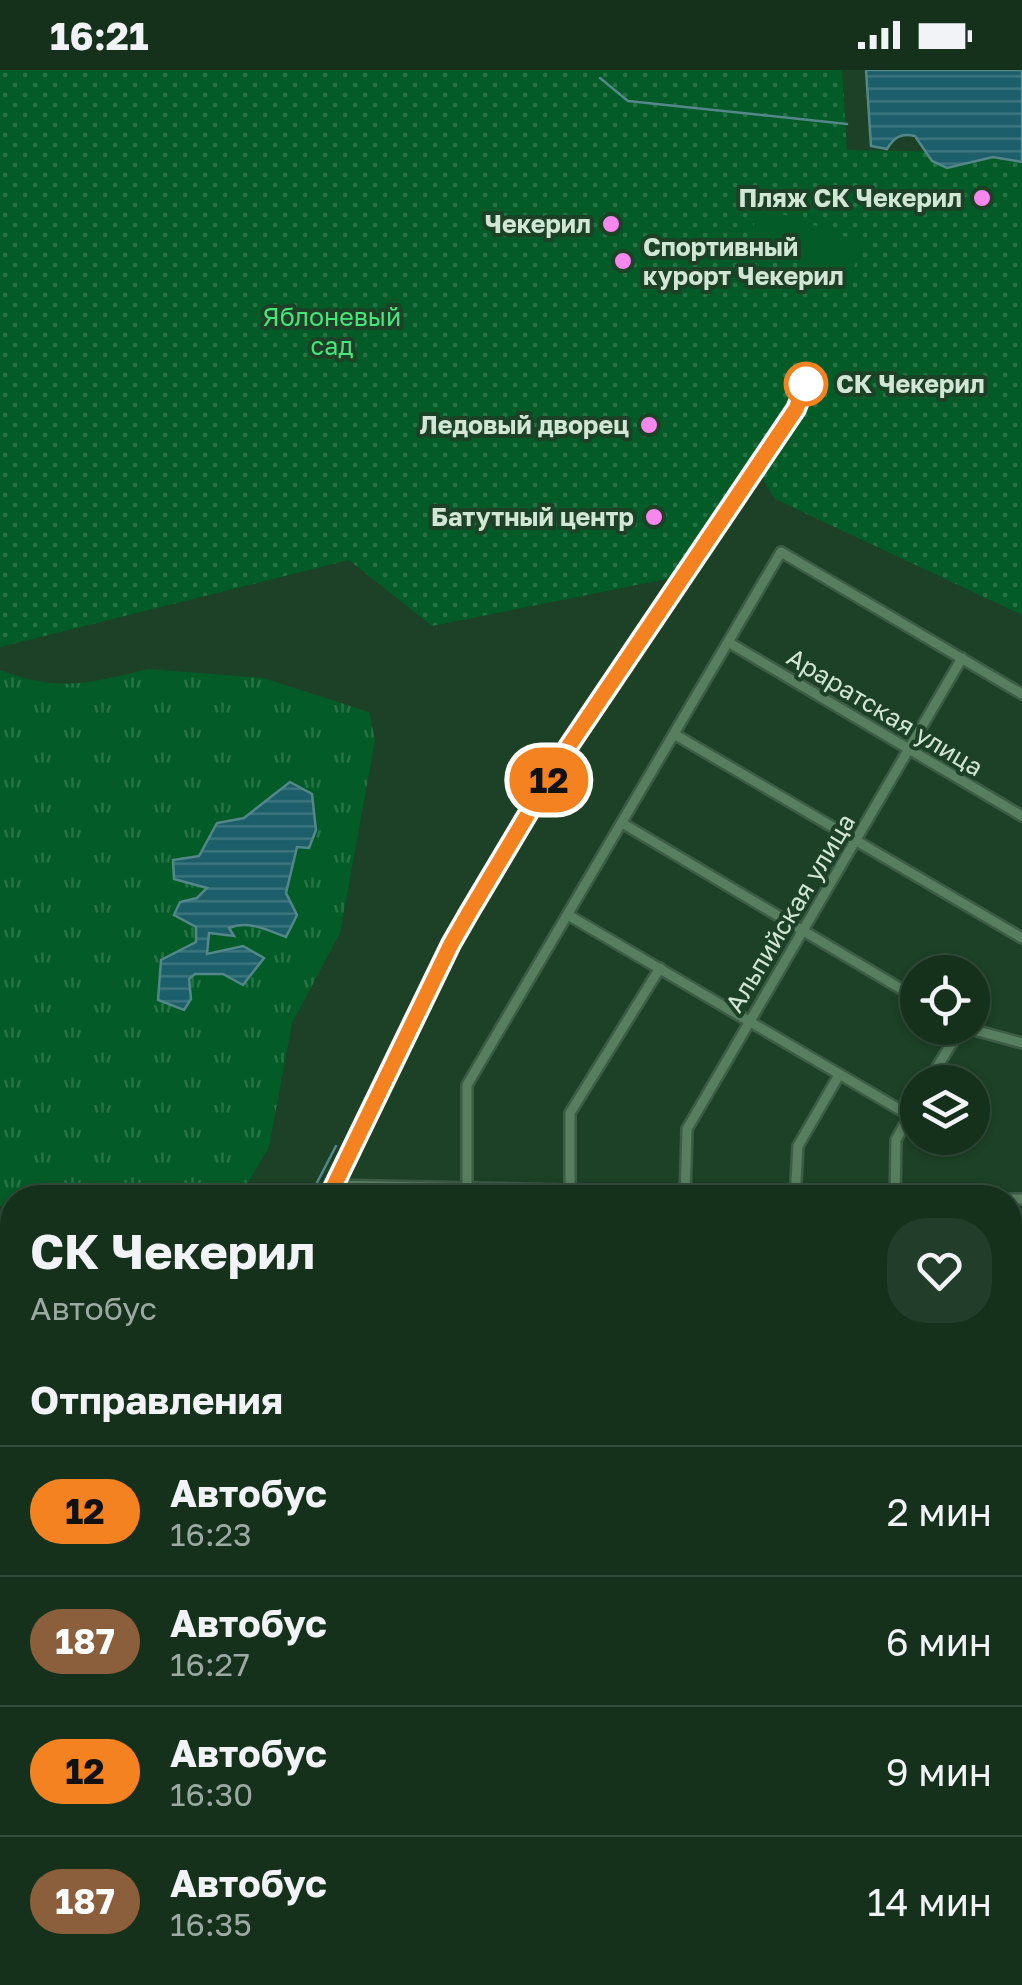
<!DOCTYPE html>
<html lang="ru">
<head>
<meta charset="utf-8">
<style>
	body { margin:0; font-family:"Golos Text",sans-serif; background:#223d29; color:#f1f3f6; height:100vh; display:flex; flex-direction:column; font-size:38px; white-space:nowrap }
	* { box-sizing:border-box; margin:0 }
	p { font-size:32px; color:#9da9a3 }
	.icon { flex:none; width:55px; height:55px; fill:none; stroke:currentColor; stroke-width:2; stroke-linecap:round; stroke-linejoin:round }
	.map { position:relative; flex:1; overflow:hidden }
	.details { position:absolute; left:0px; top:1115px; width:1022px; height:800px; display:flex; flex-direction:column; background:#15311c; border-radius:40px 40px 0 0; box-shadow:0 2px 8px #0004,0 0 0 2px #344c3b }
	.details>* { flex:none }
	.badge { padding:0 20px; border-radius:32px; font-size:35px; line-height:65px }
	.controls { position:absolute; left:900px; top:885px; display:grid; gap:20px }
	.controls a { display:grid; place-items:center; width:90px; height:90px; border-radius:50%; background:#15311c; box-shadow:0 2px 8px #0004,0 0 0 2px #344c3b; font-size:50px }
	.map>.badge { position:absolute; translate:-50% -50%; box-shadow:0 0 0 5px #fff }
	h2 { padding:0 30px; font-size:38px; line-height:90px }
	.round { display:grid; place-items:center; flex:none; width:105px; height:105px; border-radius:40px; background:#223d29 }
	.overview { display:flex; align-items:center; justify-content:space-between; height:170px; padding:0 30px }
	h1 { font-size:48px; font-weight:700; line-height:75px }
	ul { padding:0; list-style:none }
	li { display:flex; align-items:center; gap:30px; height:130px; padding:0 30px; border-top:2px solid #344c3b }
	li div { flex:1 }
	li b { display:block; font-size:38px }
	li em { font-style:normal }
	li .badge { min-width:110px; font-weight:700; text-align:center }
	.status { display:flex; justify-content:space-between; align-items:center; height:70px; padding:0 50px; background:#15311c; direction:ltr }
	.status svg { height:28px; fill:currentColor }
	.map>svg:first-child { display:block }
</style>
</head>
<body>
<div class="status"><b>16:21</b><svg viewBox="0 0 49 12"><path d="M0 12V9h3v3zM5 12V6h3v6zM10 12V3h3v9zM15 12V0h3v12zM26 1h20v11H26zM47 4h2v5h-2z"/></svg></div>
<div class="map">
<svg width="1022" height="1915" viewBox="0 0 1022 1915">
	<defs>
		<pattern id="grass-tufts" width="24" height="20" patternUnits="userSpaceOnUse" patternTransform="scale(2.5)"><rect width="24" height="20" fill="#035b28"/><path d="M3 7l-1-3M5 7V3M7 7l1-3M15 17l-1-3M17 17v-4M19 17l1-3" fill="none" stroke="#277346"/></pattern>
		<pattern id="forest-firs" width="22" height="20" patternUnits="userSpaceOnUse" patternTransform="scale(2.5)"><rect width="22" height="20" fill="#1c8140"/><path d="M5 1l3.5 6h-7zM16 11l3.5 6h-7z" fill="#2c6640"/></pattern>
		<pattern id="park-dots" width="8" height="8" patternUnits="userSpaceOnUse" patternTransform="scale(2.5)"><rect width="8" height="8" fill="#035b28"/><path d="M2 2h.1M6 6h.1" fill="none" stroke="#277346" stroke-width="1.8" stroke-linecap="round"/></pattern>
		<pattern id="water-rules" width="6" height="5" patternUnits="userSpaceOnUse" patternTransform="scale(2.5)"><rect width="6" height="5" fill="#1c5e69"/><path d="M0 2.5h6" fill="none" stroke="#3c757e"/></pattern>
	</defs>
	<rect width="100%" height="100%" fill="#1c4126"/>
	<path fill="url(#grass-tufts)" d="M 148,599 L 263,608 L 369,642 L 375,670 L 340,863 L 292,953 L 269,1077 L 246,1116 L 220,1127 L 189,1127 L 143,1118 L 70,1127 L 12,1128 L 12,1135 L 0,1136 L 0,600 C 60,623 89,613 148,599 Z
		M 1010,1138 L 1022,1138 L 1022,1915 L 910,1915 L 911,1903 L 1010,1902 Z
		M 417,1903 L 839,1903 L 838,1915 L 422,1915 Z"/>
	<path fill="url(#forest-firs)" d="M 839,1903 L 839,1902 L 911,1903 L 910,1915 L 838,1915 Z"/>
	<path fill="url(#park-dots)" d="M 0,0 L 842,0 L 847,80 L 1022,83 L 1022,545 L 775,429 L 762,408 L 736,408 L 672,508 L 432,556 L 349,490 L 0,577 Z"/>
	<path fill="#035b28" d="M 760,136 L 863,173 L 849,211 L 747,175 Z"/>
	<path fill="url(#water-rules)" stroke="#538789" stroke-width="2.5" d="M 866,0 L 1022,0 L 1022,92 L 993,87 L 947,98 L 932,91 L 915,66 C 901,63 894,67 887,79 L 871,76 Z
		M 290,712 L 312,724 L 316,760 L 309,778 L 297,777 L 286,823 L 297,845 L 286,867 C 267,860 248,850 229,858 L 234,866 L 209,863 L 207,884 L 243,876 L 264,888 L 243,915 L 223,904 L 195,904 L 189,909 L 191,929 L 184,940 L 158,930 L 161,890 L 196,872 L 196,857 L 174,845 L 180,832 L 197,828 L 207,818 L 174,809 L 173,790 L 199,786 L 217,753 L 244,748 Z"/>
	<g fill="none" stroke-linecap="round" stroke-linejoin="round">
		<path stroke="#538789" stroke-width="2.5" d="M 600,8 L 628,31 L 847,54
			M 309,1128 L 336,1076
			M 0,1620 L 12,1608"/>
		<g stroke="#3c5c45" stroke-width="14">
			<path id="minor" d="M 728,572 L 1022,746
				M 674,664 L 1022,868
				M 622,753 L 918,929
				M 568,845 L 909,1045
				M 967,958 L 1022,973
				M 928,1012 L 961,958
				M 333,1115 L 936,1128
				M 328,1128 L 451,874 L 566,680 L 796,339 L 806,314
				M 467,1128 L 467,1015 L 781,482 L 1022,624
				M 570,1128 L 570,1043 L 660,898
				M 685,1128 L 687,1059 L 962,588
				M 795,1128 L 798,1076 L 839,1005
				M 895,1128 L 896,1070 L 918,1030
				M 1010,1129 L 1022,1129
				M 0,1249 L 12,1247
				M 1010,1340 L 1022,1341
				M 0,1428 L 12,1474
				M 1010,1459 L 1022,1459
				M 0,1541 L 12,1521
				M 1010,1577 L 1022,1577
				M 0,1651 L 12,1633
				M 1010,1687 L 1022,1687
				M 0,1727 L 12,1732
				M 1010,1801 L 1022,1801
				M 0,1864 L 14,1915
				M 120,1902 L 124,1915
				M 318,1902 L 318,1915
				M 978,1914 L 1022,1915
				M 670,1915 L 670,1902"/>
		</g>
		<use href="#minor" stroke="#587e60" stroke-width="9"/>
	</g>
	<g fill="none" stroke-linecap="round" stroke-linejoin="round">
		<g stroke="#fff" stroke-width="22">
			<path id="line" d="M 328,1128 L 451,874 L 470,841 L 566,680 L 796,339 L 806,314"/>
		</g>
		<use href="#line" stroke="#f58220" stroke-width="15"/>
	</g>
	<g fill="#f688ed" stroke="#1c4126" stroke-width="4">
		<circle cx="982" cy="128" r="10"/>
		<circle cx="611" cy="154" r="10"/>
		<circle cx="623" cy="191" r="10"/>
		<circle cx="649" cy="355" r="10"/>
		<circle cx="654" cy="447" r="10"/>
	</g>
	<circle fill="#fff" stroke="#f58220" stroke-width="5" cx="806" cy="314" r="20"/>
	<g text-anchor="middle" stroke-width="8" stroke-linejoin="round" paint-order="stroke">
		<g font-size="25" font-weight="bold" fill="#d2e6d5" stroke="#1c4126" text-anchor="end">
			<text x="962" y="137">Пляж СК Чекерил</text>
			<text x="591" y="163">Чекерил</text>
			<text x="643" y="186" text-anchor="start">Спортивный<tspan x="643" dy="29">курорт Чекерил</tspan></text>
			<text x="629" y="364">Ледовый дворец</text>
			<text x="634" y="456">Батутный центр</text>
		</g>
		<g font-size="25" fill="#47e67d" stroke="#1c4126">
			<text x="332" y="256">Яблоневый<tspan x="332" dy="29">сад</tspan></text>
		</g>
		<g font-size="25" font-weight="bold" fill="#d2e6d5" stroke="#1c4126" text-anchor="start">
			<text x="836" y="323">СК Чекерил</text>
		</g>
		<g font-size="25" fill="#d2e6d5" stroke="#1c4126">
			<text transform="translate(885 642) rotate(31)" y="9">Араратская улица</text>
			<text transform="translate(790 843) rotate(-59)" y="9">Альпийская улица</text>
		</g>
	</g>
</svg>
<div class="controls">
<a><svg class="icon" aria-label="locate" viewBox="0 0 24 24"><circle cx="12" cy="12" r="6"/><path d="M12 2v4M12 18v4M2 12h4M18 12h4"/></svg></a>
<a><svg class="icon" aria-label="layers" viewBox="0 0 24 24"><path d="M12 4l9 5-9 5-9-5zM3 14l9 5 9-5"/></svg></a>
</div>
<b class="badge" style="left:549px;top:710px;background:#f58220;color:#111">12</b>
<section class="details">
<div class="overview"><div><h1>СК Чекерил</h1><p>Автобус</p></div><a class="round"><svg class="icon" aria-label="heart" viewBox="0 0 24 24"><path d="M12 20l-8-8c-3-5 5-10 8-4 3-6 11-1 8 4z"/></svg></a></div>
<h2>Отправления</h2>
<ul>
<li><span class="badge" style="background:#f58220;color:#111">12</span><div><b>Автобус</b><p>16:23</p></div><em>2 мин</em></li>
<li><span class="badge" style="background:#8b5e3c;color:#fff">187</span><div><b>Автобус</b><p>16:27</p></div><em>6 мин</em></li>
<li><span class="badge" style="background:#f58220;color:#111">12</span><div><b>Автобус</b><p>16:30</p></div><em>9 мин</em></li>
<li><span class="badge" style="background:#8b5e3c;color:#fff">187</span><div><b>Автобус</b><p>16:35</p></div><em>14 мин</em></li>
</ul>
</section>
</div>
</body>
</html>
